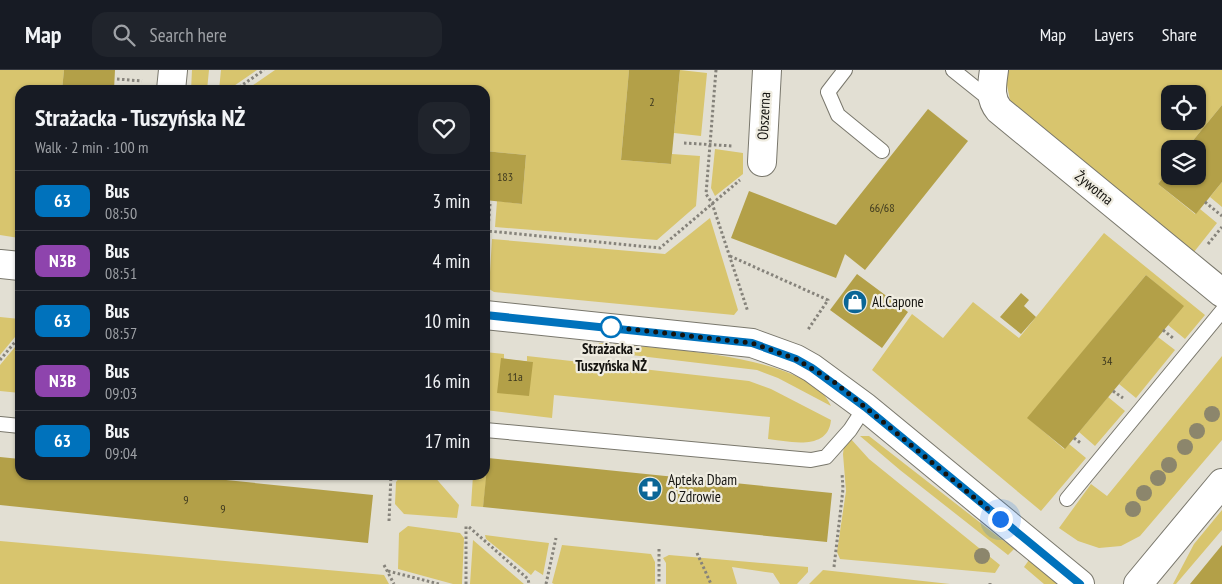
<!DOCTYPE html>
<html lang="en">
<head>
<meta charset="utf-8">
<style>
	body { margin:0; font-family:"PT Sans Narrow",sans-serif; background:#20242c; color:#f1f3f6; height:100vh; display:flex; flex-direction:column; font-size:19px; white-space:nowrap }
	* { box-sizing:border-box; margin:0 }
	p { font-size:16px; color:#9ea1a6 }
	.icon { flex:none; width:28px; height:28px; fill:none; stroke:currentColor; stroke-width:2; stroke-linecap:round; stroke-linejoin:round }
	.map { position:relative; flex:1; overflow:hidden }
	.side { position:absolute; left:15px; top:15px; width:475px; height:395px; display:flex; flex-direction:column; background:#171b24; border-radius:15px; box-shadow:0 1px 4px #0004 }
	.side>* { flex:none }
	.badge { padding:0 10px; border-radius:8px; font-size:18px; line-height:32px }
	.tools { position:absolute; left:1161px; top:15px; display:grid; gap:10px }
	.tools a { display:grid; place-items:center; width:45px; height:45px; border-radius:10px; background:#171b24; box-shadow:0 1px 4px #0004; font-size:25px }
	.you { position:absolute; width:25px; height:25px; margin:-12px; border:4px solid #fff; border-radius:50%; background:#1a73e8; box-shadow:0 0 0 8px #1a73e833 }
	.map>.badge { position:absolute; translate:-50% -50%; box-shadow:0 0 0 2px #fff }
	.round { display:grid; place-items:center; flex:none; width:52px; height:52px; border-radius:15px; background:#20242c }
	.headline { display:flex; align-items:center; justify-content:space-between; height:85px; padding:0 20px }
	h1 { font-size:24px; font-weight:700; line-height:38px }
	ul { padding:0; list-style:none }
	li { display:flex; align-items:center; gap:15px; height:60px; padding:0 20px; border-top:1px solid #363941 }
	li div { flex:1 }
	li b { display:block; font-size:19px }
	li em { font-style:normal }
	li .badge { min-width:55px; font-weight:700; text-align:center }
	header { display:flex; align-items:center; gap:30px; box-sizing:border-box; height:70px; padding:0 25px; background:#171b24; border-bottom:1px solid #363941 }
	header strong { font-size:24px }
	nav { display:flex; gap:28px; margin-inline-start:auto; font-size:18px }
	.search { width:350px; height:45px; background:#20242c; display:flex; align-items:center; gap:12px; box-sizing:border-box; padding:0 18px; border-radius:15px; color:#9ea1a6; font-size:19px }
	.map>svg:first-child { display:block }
</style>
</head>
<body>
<header>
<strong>Map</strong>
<div class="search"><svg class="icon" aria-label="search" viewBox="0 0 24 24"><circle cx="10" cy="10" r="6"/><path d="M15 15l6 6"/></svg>Search here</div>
<nav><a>Map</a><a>Layers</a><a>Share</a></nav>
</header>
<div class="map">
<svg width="1222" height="514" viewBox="0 0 1222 514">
	<rect width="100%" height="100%" fill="#e2dfd3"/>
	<path fill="#d8c56e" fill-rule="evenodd" d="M 0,0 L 64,0 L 62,20 L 20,20 L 19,168 L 0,165 Z
		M 192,0 L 209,0 L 207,20 L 191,20 Z
		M 221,0 L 257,0 L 228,20 L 219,20 Z
		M 275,0 L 629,0 L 621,90 L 671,94 L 672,84 L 700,86 L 696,136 L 657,170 L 495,157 L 497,131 L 522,134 L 526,85 L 485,81 L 485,20 L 246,20 Z
		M 680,0 L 707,3 L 701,66 L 674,63 Z
		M 1007,0 L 1222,0 L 1222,35 L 1186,79 L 1170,79 L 1170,99 L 1158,114 L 1195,144 L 1200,139 L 1217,153 L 1190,187 L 1011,35 L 1006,10 ZM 1170,24 L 1198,24 L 1198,51 L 1170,51 Z
		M 715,79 L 743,83 L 743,104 L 715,126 L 711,118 Z
		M 1222,112 L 1222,137 L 1210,127 Z
		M 710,148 L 738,240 L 734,245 L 494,222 L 489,219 L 492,169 L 665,184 Z
		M 1104,163 L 1205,245 L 1185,269 L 1168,255 L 1183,236 L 1146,205 L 1028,348 L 1064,379 L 1069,374 L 1086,388 L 1041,441 L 872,300 L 912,244 L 943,268 L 973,232 L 1019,268 Z
		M 0,247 L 20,249 L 20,261 L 0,285 Z
		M 1158,267 L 1175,280 L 1136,328 L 1119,314 Z
		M 20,271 L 20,323 L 0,321 L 0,295 Z
		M 599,273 C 649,278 810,283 831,336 L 778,308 L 757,300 L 598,281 Z
		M 485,282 L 504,284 L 504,289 L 533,292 L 527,291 L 527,286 L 749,311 L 771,319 L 831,350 C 828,382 788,371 768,369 L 770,347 L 554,325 L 552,348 L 485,340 Z
		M 1222,286 L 1222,370 L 1140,466 L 1121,476 L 1099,478 L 1078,471 L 1059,458 L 1091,414 L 1107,426 Z
		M 1108,327 L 1125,341 L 1095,376 L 1079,362 Z
		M 860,366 L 869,366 L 1014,479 L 1008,485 L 900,400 Z
		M 850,368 L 869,389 L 1000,495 L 995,503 L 840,489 L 837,482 L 846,421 L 843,384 L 844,376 Z
		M 485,378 L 490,379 L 483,437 L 471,436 L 473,405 L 485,405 Z
		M 402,405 L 433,405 L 459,435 L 457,448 L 404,444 L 395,434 L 396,412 Z
		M 1222,440 L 1222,460 L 1176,514 L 1173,514 L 1194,474 Z
		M 408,456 L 460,463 L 464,468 L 462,514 L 453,514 L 398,499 L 399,463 Z
		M 485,465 L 549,473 L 543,505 L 535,500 L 531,505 L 486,469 Z
		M 473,470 L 524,514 L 470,514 Z
		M 0,471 L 384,505 L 389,514 L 0,514 Z
		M 562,475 L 651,484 L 655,492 L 655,514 L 554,514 L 552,513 Z
		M 669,485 L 808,497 L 808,502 L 797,514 L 780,514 L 773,503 L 732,497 L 737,514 L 666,514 L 666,493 L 663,488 Z
		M 1029,490 L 1058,514 L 1044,514 L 1024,497 Z
		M 823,500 L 950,514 L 809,514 Z"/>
	<path fill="#b3a048" d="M 64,0 L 115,0 L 114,20 L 62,20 Z
		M 629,0 L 680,0 L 671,94 L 621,90 Z
		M 1222,35 L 1222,112 L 1196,144 L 1158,114 L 1170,99 L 1170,106 L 1198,106 L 1198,79 L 1186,79 Z
		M 928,39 L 968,71 L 865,200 L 845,184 L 836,208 L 731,168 L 749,121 L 836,155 Z
		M 485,81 L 526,85 L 522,134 L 485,130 Z
		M 857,204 L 908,242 L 882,278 L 830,240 Z
		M 1146,205 L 1184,236 L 1065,379 L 1027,348 Z
		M 1021,223 L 1029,230 L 1024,236 L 1036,247 L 1021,264 L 1000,247 Z
		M 501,288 L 533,292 L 529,326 L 497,323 Z
		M 0,387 L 20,389 L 20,405 L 176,405 L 373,425 L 368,473 L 0,435 Z
		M 488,388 L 832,423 L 827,472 L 483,437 Z
		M 1222,475 L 1222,514 L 1190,514 Z"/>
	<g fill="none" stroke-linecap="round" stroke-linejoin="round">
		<g stroke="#79776c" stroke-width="16">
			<path id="lane" d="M 845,0 L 828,22 L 838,45 L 882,81
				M 953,0 L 993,32
				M 0,354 L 20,356
				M 485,360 L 811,390 L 826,387 L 850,360 L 865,337
				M 1067,429 L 1222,241"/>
		</g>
		<g stroke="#79776c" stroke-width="30">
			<path id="street" d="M 994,0 C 992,15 989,28 999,40 L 1222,223
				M 171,20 L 173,0
				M 762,92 L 767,0
				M 1138,514 L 1222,413"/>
		</g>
		<g stroke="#79776c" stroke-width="30">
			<path id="secondary" d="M 0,194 L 20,196
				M 485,245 L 752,273 L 796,289 L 812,298 L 865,337 L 1080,514"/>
		</g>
		<path stroke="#86837b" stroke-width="3" stroke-dasharray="2.5 2.5" stroke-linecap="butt" d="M 716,0 L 706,124 L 712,133 L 748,242
			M 117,9 L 142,11
			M 235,20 L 264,0
			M 684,73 L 733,76
			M 1205,132 L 1222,146
			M 488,161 L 490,134
			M 485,163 L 488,161 L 660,178 L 740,110
			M 1208,174 L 1222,157
			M 730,186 L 828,230 L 807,261
			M 1163,260 L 1173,268
			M 0,290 L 20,266
			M 1113,321 L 1123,328
			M 1074,368 L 1082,374
			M 389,451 L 391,405
			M 469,457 L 528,509 L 529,514
			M 659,479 L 659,514
			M 697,483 L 711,514
			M 384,495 L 394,514
			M 834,497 L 843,419 L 842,403
			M 388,501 L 439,514
			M 990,513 L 990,514
			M 466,514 L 466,456
			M 546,514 L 556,468"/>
		<use href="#lane" stroke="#fff" stroke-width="14"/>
		<use href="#street" stroke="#fff" stroke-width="28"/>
		<use href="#secondary" stroke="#fff" stroke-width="28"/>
	</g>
	<g fill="#8c866c">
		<circle cx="1212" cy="344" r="8"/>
		<circle cx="1197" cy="361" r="8"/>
		<circle cx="1185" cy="377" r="8"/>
		<circle cx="1169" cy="395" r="8"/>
		<circle cx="1158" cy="408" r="8"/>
		<circle cx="1144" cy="423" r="8"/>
		<circle cx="1133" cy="439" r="8"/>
		<circle cx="982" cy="486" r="8"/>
	</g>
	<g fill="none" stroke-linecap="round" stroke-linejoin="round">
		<g stroke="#fff" stroke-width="11">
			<path id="line" d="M 485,245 L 752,273 L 796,289 L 812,298 L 865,337 L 1080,514"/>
		</g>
		<use href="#line" stroke="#0072bc" stroke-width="8"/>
		<path stroke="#151410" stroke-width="5" stroke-dasharray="0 9" d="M 611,257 L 752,273 L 796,289 L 834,312 L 865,337 L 1000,449"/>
	</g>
	<defs>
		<g id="shop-disc" transform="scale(1.25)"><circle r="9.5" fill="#0b6696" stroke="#efece0"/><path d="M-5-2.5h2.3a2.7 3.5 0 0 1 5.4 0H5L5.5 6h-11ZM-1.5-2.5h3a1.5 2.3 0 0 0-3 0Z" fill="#fff"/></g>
		<g id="pharmacy-disc" transform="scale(1.25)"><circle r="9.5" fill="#0b6696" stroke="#efece0"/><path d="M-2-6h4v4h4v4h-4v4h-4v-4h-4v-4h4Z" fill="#fff"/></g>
	</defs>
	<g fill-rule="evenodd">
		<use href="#shop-disc" x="855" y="232"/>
		<use href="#pharmacy-disc" x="650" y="419"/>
	</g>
	<circle fill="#fff" stroke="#0072bc" stroke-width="2.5" cx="611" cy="257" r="10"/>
	<g text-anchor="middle" stroke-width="4.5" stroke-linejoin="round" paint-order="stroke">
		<g font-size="12" fill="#3c371e">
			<text x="652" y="36">2</text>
			<text x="505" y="111">183</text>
			<text x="882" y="142">66/68</text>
			<text x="1107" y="295">34</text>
			<text x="515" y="311">11a</text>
			<text x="186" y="434">9</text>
			<text x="223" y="443">9</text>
		</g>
		<g font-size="15" fill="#151410" stroke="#efece0">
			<text transform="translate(764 46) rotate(-87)" y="5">Obszerna</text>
			<text transform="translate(1094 118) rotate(39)" y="5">Żywotna</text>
		</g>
		<g font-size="15" fill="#151410" stroke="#efece0" text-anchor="start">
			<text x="872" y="237">Al.Capone</text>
			<text x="668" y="415">Apteka Dbam<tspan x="668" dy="17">O Zdrowie</tspan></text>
		</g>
		<g font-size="15" font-weight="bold" fill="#151410" stroke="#efece0">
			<text x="611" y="284">Strażacka -<tspan x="611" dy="17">Tuszyńska NŻ</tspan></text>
		</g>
	</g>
</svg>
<div class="tools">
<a><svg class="icon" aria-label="locate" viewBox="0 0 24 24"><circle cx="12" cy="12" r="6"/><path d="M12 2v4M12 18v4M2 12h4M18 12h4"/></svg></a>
<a><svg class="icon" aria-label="layers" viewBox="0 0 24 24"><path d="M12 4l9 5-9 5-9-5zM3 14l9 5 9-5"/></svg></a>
</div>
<div class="you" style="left:1000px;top:449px"></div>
<section class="side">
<div class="headline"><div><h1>Strażacka - Tuszyńska NŻ</h1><p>Walk · 2 min · 100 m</p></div><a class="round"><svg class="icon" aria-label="heart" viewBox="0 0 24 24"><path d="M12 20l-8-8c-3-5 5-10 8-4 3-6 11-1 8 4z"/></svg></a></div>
<ul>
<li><span class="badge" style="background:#0072bc;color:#fff">63</span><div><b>Bus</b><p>08:50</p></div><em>3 min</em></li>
<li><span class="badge" style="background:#8e44ad;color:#fff">N3B</span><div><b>Bus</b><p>08:51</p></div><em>4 min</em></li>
<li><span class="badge" style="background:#0072bc;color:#fff">63</span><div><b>Bus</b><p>08:57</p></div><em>10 min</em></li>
<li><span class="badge" style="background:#8e44ad;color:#fff">N3B</span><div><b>Bus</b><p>09:03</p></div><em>16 min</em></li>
<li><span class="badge" style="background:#0072bc;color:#fff">63</span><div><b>Bus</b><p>09:04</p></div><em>17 min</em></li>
</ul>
</section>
</div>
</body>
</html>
